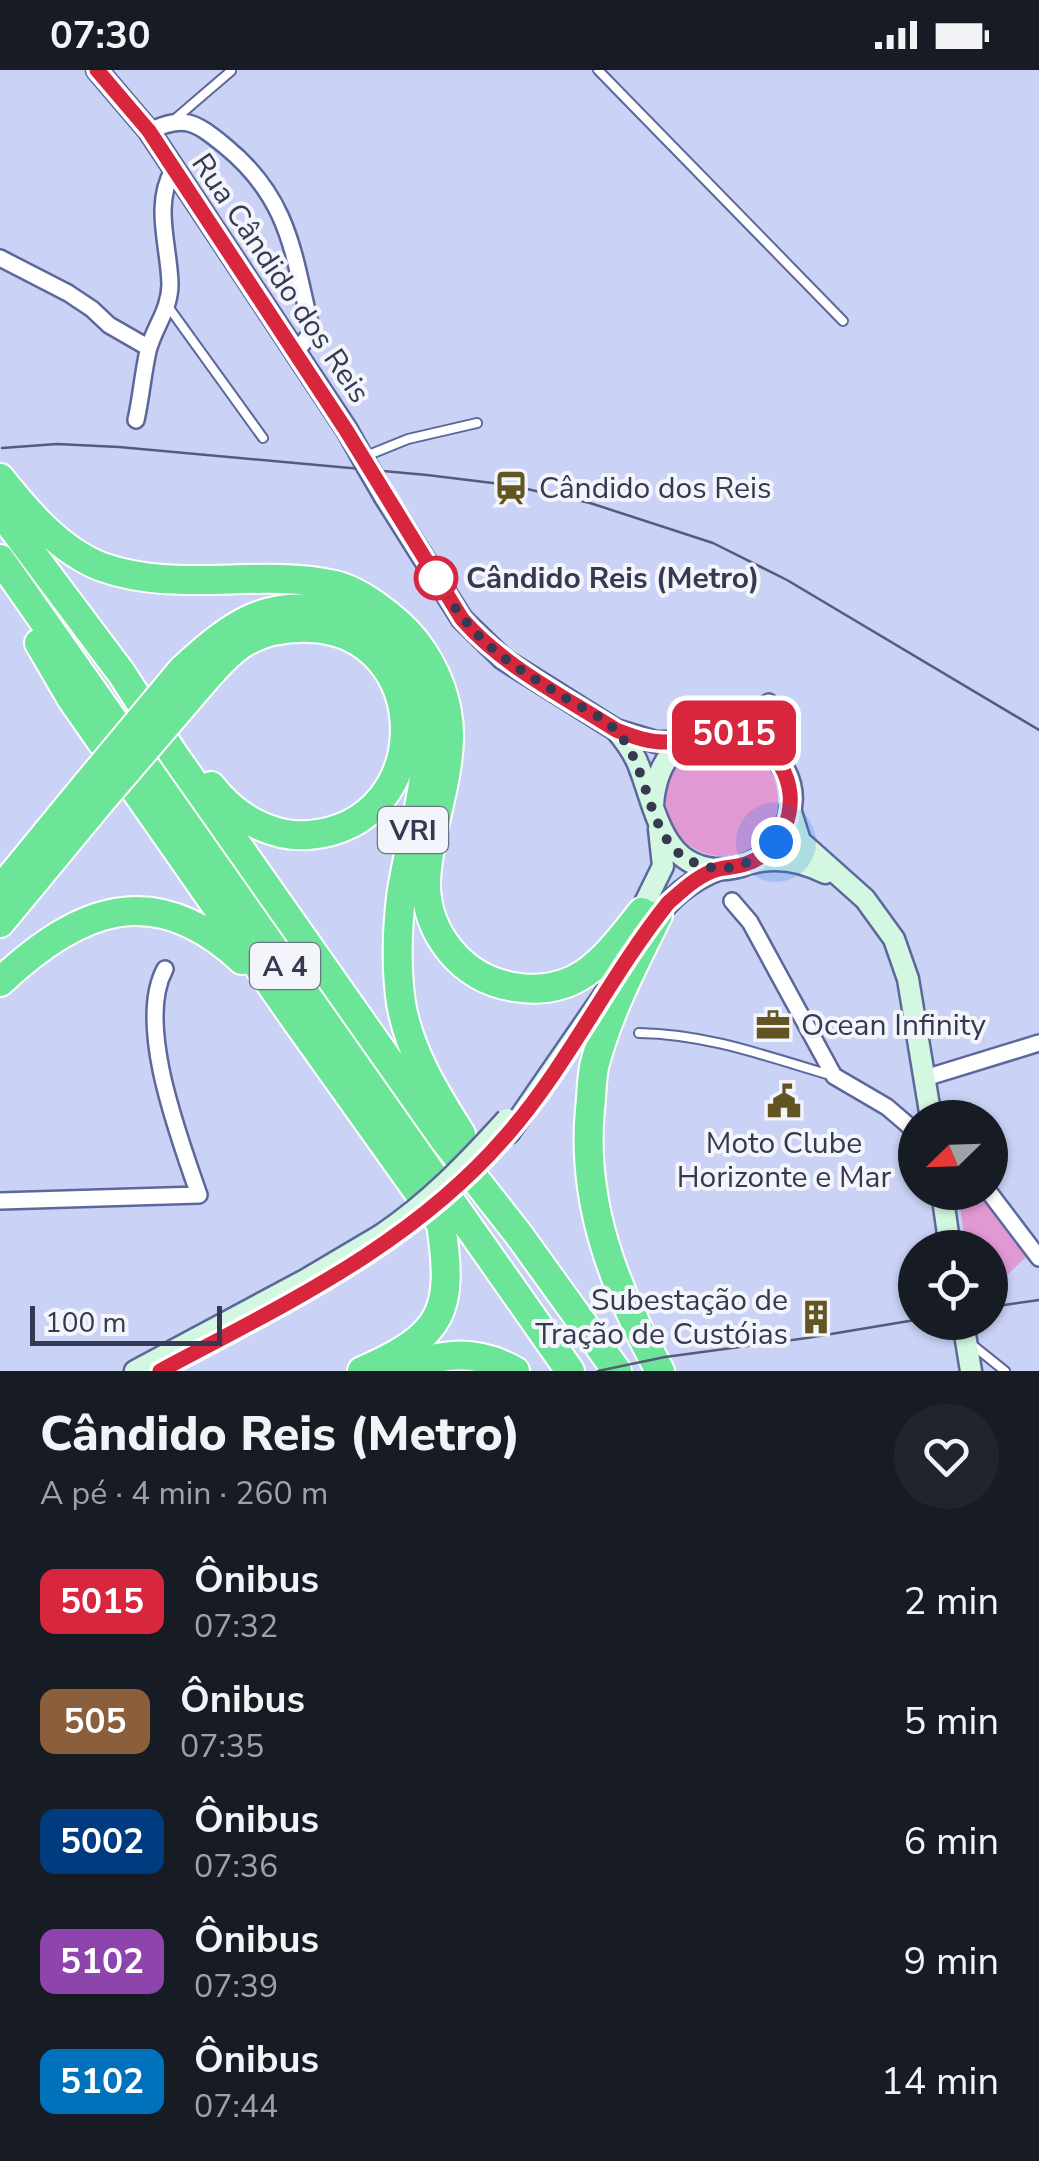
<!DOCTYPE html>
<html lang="pt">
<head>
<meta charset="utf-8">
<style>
	body { margin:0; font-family:"Nunito Sans",sans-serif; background:#20242c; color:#f1f3f6; height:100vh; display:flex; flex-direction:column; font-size:38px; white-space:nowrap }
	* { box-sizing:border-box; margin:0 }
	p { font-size:32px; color:#9ea1a6 }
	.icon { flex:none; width:55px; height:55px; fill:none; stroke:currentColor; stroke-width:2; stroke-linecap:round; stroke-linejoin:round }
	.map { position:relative; height:1301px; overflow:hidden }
	.panel { display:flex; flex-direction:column; background:#171b24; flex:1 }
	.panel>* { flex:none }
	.badge { padding:0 20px; border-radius:15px; font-size:35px; line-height:65px }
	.needle { width:65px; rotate:247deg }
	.buttons { position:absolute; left:898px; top:1030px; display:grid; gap:20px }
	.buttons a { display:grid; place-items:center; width:110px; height:110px; border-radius:50%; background:#171b24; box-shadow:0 2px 8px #0004; font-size:50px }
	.scale { position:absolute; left:30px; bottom:25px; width:192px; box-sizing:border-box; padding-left:10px; border:5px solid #353a52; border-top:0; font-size:28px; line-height:35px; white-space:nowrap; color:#353a52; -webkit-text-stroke:8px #f3f5fb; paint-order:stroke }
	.you { position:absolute; width:50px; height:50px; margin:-25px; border:8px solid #fff; border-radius:50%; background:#1a73e8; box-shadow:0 0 0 15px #1a73e833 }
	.map>.badge { position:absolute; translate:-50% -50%; box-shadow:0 0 0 5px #fff }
	.round { display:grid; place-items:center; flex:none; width:105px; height:105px; border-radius:52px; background:#20242c }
	.summary { display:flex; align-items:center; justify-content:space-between; height:170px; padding:0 40px }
	h1 { font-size:48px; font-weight:800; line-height:75px }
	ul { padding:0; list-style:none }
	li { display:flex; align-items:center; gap:30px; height:120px; padding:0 40px }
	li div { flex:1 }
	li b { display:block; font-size:38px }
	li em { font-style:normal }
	li .badge { min-width:110px; font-weight:700; text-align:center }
	.status { display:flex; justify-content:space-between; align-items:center; height:70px; padding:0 50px; background:#171b24; direction:ltr }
	.status svg { height:28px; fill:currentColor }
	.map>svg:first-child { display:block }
</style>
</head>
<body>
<div class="status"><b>07:30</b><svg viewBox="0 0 49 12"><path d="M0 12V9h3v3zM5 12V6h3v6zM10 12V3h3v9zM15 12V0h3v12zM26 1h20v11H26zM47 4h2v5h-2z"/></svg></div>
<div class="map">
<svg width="1039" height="1301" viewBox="0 0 1039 1301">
	<rect width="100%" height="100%" fill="#cad3f6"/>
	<path fill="#e199d3" d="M666 730a56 56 0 1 1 112 0a56 56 0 1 1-112 0Z
		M 958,1123 L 981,1123 L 1029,1184 L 1003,1209 L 990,1212 L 990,1178 L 966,1177 Z"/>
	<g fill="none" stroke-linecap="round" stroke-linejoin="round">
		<g stroke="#5c679b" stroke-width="12">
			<path id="service" d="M 598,0 L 843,251
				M 175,49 L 231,1
				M 167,235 L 263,368
				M 366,386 L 408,369 L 477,353
				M 639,963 C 706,964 766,986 830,1005
				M 970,1273 L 1005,1301"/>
		</g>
		<g stroke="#5c679b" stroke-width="20">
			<path id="minor" d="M 149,61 C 185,45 194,51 225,76 C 291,130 293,185 312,262 L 295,283
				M 0,188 L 68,223 L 92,239 L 109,255 L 149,278
				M 136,350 C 141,328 143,303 148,281 C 154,257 170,240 170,214 C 169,175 153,136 173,100
				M 726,661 L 769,632
				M 776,688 L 788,643
				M 732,831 L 750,852 L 834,1006 L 887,1037 L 915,1061
				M 925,1008 L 1039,973
				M 989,1122 L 1039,1188
				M 0,1131 L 199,1125 C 180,1069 135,954 165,899"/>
		</g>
		<g stroke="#5c679b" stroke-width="25">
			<path id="secondary" d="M 97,0 L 149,61 L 347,360 L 367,396
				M 385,427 L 462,549 L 503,589 L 616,660 L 656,672 L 685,672
				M 616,660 C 626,672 635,684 640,699 C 657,744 664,803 727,799 C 751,797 770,783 782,762 C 834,671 662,607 653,735
				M 790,739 L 800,771 L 865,829 L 894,869 L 908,909 L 931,1048
				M 752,793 C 778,786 802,791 825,803
				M 635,853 L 663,796 L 659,759
				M 651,855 C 668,829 691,810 720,799
				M 509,1063 L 618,905
				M 942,1122 L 950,1178
				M 963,1252 L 971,1301
				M 135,1301 L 305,1210 L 381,1165"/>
		</g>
		<g stroke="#fff" stroke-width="32">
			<path id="motorway" d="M 0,408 C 27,442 60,481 102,497 C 178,524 258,498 335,515 C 361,521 398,550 415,571 C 436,598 450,633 449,669 C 448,716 428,763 426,811 C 425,863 462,909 514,917 C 579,928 606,887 642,842
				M 0,441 L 122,604 L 172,682 L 443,1068 L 519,1165 L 617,1301
				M 0,489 L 570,1301
				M 39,573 L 71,628 L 295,949 L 441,1154
				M 182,600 C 232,554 267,527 337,543 C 356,547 374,560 388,573 C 460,639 412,746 401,827 C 397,862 396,898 401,933 C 409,981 435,1023 461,1064
				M 196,620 C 211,603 226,584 245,572 C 266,560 287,557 311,558 C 435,564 438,754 309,765 C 270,768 234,746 211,716
				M 0,820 L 87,714
				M 658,845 C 634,894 609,941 595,993 C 591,1008 592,1024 590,1039 C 581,1134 615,1219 660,1301
				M 0,853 L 100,732
				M 0,912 C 79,838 154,808 242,890
				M 362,1301 C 444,1265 454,1241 441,1154
				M 398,1301 C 438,1283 475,1278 515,1301"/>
		</g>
		<use href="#service" stroke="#fff" stroke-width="8"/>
		<use href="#minor" stroke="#fff" stroke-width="15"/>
		<use href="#secondary" stroke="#d3f7e0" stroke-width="20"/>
		<use href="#motorway" stroke="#6de599" stroke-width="28"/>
		<path stroke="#565c76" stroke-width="2.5" d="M 2,378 L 57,374 L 119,377 L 427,405 L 509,415 L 590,433 L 713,473 L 787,510 L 1039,660
			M 990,1237 L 1039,1230
			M 598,1301 L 665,1287 L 807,1268 L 915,1250"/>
		<g stroke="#5c679b" stroke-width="25" stroke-linecap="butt">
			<path id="secondary-bridge" d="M 367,396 L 385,427
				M 381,1165 C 430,1132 468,1092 507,1049"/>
		</g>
		<g stroke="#fff" stroke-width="32" stroke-linecap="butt">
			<path id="motorway-bridge" d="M 87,714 L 182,600
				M 100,732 L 196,620"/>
		</g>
		<use href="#secondary-bridge" stroke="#d3f7e0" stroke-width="20"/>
		<use href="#motorway-bridge" stroke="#6de599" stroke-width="28"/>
	</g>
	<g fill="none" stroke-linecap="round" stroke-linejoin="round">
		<g stroke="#fff" stroke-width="22">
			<path id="line" d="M 97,0 L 149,61 L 346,360 L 462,549 C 504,597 563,626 616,660 C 634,667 650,673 669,672 C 684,672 693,666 706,663 C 746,654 786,683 790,724 C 792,747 782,771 763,785 C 749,796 735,796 719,799 C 699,804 683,820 668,833 C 609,907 568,995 506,1066 C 412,1175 285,1234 160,1301"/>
		</g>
		<use href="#line" stroke="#d7263d" stroke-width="15"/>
		<path stroke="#353a52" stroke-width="10" stroke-dasharray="0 18" d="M 436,508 C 474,572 501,588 562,626 C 580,637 606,648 619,664 C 650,700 647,766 687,789 C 720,807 751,797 776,772"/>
	</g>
	<defs>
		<g id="station-bare" transform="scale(2.7)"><path d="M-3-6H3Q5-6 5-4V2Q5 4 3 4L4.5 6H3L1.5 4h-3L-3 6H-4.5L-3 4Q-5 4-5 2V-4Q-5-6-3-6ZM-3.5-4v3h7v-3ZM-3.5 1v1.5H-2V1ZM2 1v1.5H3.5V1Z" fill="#635522" stroke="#f3f5fb" stroke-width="2.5" paint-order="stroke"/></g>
		<g id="office-bare" transform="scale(2.7)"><path d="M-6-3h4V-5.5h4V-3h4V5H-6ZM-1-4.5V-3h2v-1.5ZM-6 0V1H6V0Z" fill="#635522" stroke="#f3f5fb" stroke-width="2.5" paint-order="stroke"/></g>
		<g id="civic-bare" transform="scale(2.7)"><path d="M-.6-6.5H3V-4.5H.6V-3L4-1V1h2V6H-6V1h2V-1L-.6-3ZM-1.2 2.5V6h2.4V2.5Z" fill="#635522" stroke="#f3f5fb" stroke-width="2.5" paint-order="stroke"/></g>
		<g id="building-bare" transform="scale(2.7)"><path d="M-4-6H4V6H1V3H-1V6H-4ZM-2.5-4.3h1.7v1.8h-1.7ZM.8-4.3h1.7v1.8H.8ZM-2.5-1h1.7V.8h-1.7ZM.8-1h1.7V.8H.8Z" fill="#635522" stroke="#f3f5fb" stroke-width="2.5" paint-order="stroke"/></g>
	</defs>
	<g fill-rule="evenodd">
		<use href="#station-bare" x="511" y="418"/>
		<use href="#office-bare" x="773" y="955"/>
		<use href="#civic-bare" x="784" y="1031"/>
		<use href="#building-bare" x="816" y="1247"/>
	</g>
	<circle fill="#fff" stroke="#d7263d" stroke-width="5" cx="436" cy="508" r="20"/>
	<g text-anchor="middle" stroke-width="8" stroke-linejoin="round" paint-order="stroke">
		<g fill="#f3f5fb" stroke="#6e7285" stroke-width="2.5">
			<rect x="378" y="737" width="70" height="46" rx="8"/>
			<rect x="250" y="873" width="70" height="46" rx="8"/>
		</g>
		<g font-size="28" font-weight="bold" fill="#353a52">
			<text x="413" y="770">VRI</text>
			<text x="285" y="906">A 4</text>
		</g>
		<g font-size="30" fill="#353a52" stroke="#f3f5fb">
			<text transform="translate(281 208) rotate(56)" y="10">Rua Cândido dos Reis</text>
		</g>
		<g font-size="30" fill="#353a52" stroke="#f3f5fb" text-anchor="start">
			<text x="539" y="428">Cândido dos Reis</text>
			<text x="801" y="965">Ocean Infinity</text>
			<text x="784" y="1083" text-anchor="middle">Moto Clube<tspan x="784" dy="34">Horizonte e Mar</tspan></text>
			<text x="788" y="1240" text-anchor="end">Subestação de<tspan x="788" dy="34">Tração de Custóias</tspan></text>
		</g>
		<g font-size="30" font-weight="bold" fill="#353a52" stroke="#f3f5fb" text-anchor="start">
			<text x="466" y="518">Cândido Reis (Metro)</text>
		</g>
	</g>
</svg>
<div class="buttons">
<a><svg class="needle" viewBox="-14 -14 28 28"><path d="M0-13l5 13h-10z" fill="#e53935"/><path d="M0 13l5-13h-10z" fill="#9ea1a6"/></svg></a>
<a><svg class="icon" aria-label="locate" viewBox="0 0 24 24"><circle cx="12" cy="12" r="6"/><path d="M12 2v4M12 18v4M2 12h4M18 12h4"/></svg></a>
</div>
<div class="scale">100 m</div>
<div class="you" style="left:776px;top:772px"></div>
<b class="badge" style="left:734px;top:663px;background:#d7263d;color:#fff">5015</b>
</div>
<section class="panel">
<div class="summary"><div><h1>Cândido Reis (Metro)</h1><p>A pé · 4 min · 260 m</p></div><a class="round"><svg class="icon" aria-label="heart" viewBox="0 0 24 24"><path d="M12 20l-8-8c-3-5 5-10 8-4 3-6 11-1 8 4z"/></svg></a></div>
<ul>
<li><span class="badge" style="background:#d7263d;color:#fff">5015</span><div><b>Ônibus</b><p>07:32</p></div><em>2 min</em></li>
<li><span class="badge" style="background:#8b5e3c;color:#fff">505</span><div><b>Ônibus</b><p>07:35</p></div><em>5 min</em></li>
<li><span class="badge" style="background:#003b80;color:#fff">5002</span><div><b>Ônibus</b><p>07:36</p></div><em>6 min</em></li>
<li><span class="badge" style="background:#8e44ad;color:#fff">5102</span><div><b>Ônibus</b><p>07:39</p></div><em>9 min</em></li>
<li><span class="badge" style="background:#0072bc;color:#fff">5102</span><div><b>Ônibus</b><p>07:44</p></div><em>14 min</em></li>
</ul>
</section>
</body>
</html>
